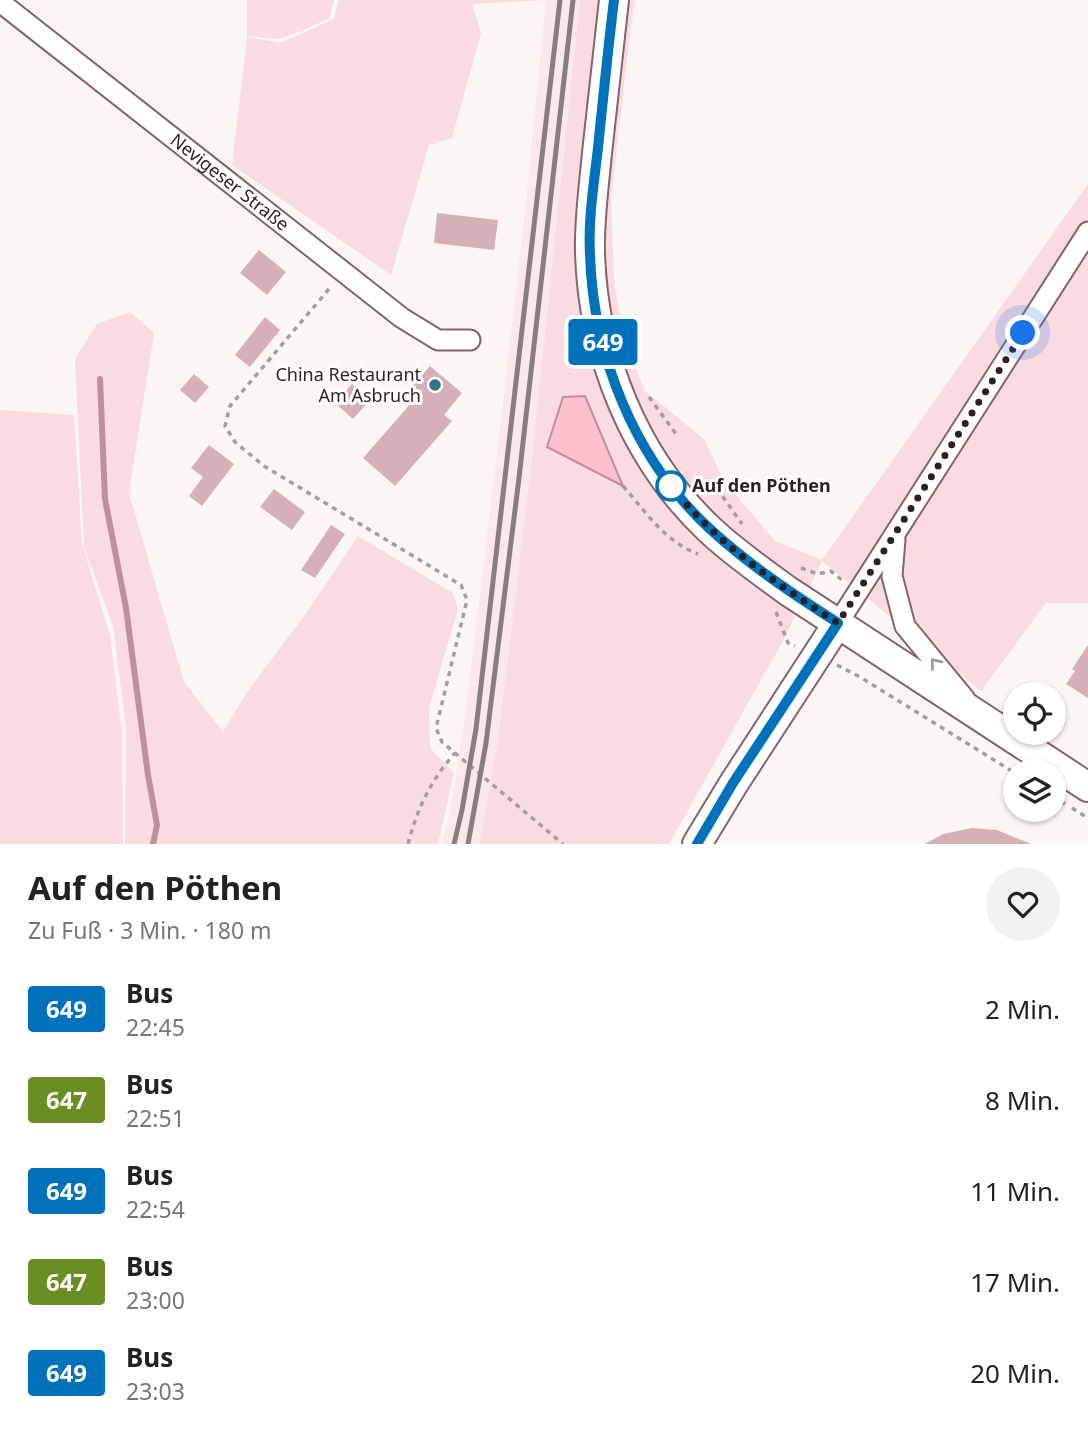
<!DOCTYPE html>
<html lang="de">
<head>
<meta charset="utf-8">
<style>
	body { margin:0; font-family:"Noto Sans",sans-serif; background:#f2f2f2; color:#222; height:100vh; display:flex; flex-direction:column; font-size:26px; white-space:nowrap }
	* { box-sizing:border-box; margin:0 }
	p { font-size:23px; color:#767676 }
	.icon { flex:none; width:38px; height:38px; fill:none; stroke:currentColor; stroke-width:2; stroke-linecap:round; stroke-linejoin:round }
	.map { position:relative; height:844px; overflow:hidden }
	.details { display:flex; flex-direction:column; background:#fff; flex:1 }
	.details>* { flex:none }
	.badge { padding:0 14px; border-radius:5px; font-size:24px; line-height:46px }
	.buttons { position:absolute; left:1003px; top:682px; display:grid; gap:14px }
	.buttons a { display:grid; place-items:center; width:63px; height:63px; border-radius:50%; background:#fff; box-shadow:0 2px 5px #0004; font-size:35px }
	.you { position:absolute; width:35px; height:35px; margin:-18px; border:5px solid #fff; border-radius:50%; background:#1a73e8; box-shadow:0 0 0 10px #1a73e833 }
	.map>.badge { position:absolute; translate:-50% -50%; box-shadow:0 0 0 4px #fff }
	.round { display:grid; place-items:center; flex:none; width:74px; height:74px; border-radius:37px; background:#f2f2f2 }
	.summary { display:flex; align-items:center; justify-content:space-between; height:119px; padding:0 28px }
	h1 { font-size:33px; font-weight:700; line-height:52px }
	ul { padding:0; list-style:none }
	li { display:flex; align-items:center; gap:21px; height:91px; padding:0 28px }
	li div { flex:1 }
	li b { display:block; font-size:26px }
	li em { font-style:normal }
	li .badge { min-width:77px; font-weight:700; text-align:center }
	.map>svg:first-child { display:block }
</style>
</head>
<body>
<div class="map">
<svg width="1088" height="844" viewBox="0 0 1088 844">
	<rect width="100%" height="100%" fill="#fcf5f6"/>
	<path fill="#fbe8eb" d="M 546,0 L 580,0 L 530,477 L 497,747 L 479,844 L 442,844 L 450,813 L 464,722 L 495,471 L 525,212 Z"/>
	<path fill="#f9dbe0" d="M 247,0 L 334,0 L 329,19 L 280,39 L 247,36 Z
		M 339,0 L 546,0 L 472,4 L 481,33 L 452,138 L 429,145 L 391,275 L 232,165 L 247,37 L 280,43 L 334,19 Z
		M 580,0 L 634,0 L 611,197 L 614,280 L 624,340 L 645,391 L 704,439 L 724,481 L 775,541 L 822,560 L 1088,184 L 1088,603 L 1046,603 L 981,691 L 822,561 L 783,641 L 669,844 L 479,844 L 497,747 L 530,477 Z
		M 130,312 L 154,333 L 129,493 L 184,682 L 223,732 L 247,692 L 307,612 L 358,536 L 453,593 L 458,609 L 429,708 L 430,748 L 454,773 L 438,844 L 125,844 L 126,728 L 113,626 L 84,547 L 75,359 L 97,324 Z
		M 0,410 L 74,415 L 82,544 L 110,635 L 122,735 L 123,844 L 0,844 Z"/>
	<path fill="#fec0cd" stroke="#bf909a" stroke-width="2" d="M 585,396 L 623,486 L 547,447 L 563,397 Z"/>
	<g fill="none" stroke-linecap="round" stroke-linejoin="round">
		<path stroke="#bf909a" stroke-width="6" d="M 100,379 L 105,499 L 126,608 L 148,775 L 157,825 L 153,844"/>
	</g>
	<path fill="#d5b1b7" d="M 437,213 L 498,220 L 494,250 L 434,243 Z
		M 259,250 L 286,272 L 267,295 L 240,273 Z
		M 265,317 L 280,330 L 250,367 L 235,355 Z
		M 430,366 L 462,393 L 444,415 L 452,421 L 395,486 L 363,458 L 420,393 L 412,387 Z
		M 194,374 L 209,387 L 195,403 L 180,390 Z
		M 352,384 L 370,400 L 353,419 L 335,403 Z
		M 209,445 L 234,464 L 202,506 L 189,496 L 203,477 L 191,468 Z
		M 274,489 L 305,512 L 292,530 L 260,507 Z
		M 331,525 L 345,534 L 315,578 L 301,570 Z
		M 1088,645 L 1088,698 L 1066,684 L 1075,671 L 1072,669 Z
		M 972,828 L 997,830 L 1031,844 L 925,844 L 943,834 Z"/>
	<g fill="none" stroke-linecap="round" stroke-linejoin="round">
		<g stroke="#85646b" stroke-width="23">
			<g id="street">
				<path id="s1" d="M 0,2 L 402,318 L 438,340 L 470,340"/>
				<path d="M 895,539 L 892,576 L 905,626 L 965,699"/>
				<path d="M 838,623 L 1088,232"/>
			</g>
		</g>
		<g stroke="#85646b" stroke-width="32">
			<path id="secondary" d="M 614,0 C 608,51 603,102 597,153 C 594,186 589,220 590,253 C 593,355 634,458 709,529 C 733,552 761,571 788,591 L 1088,787
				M 697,844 L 734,783 L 838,623"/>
		</g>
		<path stroke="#a79d9f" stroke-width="3.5" stroke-dasharray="5 5" stroke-linecap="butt" d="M 329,289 L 230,406 L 225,426 L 235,442 L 264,466 L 461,585 L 467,600 L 436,728 L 442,742 L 563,844
			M 649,397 L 676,434
			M 711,480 L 742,524
			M 623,486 C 646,512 664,541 698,554
			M 801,568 L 818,574 L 831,571 L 843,581
			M 776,612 L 788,643 L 795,646
			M 837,665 L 860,677 L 1015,773
			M 1054,797 L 1065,804
			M 1072,808 L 1088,818
			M 408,844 C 417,809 431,780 455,753"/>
		<use href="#street" stroke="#fff" stroke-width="19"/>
		<use href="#secondary" stroke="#fff" stroke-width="28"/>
		<path stroke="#887e80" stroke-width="5" d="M 454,844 L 462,810 L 476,729 L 560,0
			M 468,844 L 486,743 L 519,478 L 573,0"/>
	</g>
	<defs><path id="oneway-chevron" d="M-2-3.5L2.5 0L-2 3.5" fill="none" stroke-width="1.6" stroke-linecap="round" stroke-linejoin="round" transform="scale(1.75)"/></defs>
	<use stroke="#a09a9c" href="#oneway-chevron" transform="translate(935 663) rotate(-129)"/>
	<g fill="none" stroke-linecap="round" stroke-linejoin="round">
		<g stroke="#fff" stroke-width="16">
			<path id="line" d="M 614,0 C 608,49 603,99 598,148 C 594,183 588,219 590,254 C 593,355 634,459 710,529 C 749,565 793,594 838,623 L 733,783 L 697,844"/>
		</g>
		<use href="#line" stroke="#0072bc" stroke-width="10"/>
		<path stroke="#2d1f22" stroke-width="7" stroke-dasharray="0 12.6" d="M 671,486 C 716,543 777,584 838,623 L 1023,333"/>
	</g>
	<circle fill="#317585" stroke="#fff" stroke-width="2.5" cx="435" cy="385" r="7"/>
	<circle fill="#fff" stroke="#0072bc" stroke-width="3.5" cx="671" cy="486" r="14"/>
	<g text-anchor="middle" stroke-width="6" stroke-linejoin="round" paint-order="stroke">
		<g font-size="18" fill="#2d1f22" stroke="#fff">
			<text dy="6" stroke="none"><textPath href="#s1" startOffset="292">Nevigeser Straße</textPath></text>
		</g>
		<g font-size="18" fill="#2d1f22" stroke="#fff" text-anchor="end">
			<text x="421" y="381">China Restaurant<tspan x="421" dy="21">Am Asbruch</tspan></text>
		</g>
		<g font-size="18" font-weight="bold" fill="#2d1f22" stroke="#fff" text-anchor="start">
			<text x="692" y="492">Auf den Pöthen</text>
		</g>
	</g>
</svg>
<div class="buttons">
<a><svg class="icon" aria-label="locate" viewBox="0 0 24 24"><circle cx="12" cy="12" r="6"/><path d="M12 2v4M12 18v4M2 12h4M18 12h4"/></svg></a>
<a><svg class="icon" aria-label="layers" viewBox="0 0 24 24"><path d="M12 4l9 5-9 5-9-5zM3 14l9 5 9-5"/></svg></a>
</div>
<div class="you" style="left:1023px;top:333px"></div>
<b class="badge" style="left:603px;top:342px;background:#0072bc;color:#fff">649</b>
</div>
<section class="details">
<div class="summary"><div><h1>Auf den Pöthen</h1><p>Zu Fuß · 3 Min. · 180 m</p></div><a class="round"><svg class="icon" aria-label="heart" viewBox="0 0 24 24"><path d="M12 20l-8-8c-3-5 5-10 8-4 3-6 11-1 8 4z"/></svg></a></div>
<ul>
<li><span class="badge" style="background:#0072bc;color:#fff">649</span><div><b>Bus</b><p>22:45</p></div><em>2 Min.</em></li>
<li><span class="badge" style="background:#6b8e23;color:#fff">647</span><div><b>Bus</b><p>22:51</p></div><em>8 Min.</em></li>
<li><span class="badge" style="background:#0072bc;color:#fff">649</span><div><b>Bus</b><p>22:54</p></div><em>11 Min.</em></li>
<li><span class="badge" style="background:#6b8e23;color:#fff">647</span><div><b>Bus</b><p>23:00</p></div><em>17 Min.</em></li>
<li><span class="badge" style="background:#0072bc;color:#fff">649</span><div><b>Bus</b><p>23:03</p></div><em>20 Min.</em></li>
</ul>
</section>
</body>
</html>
